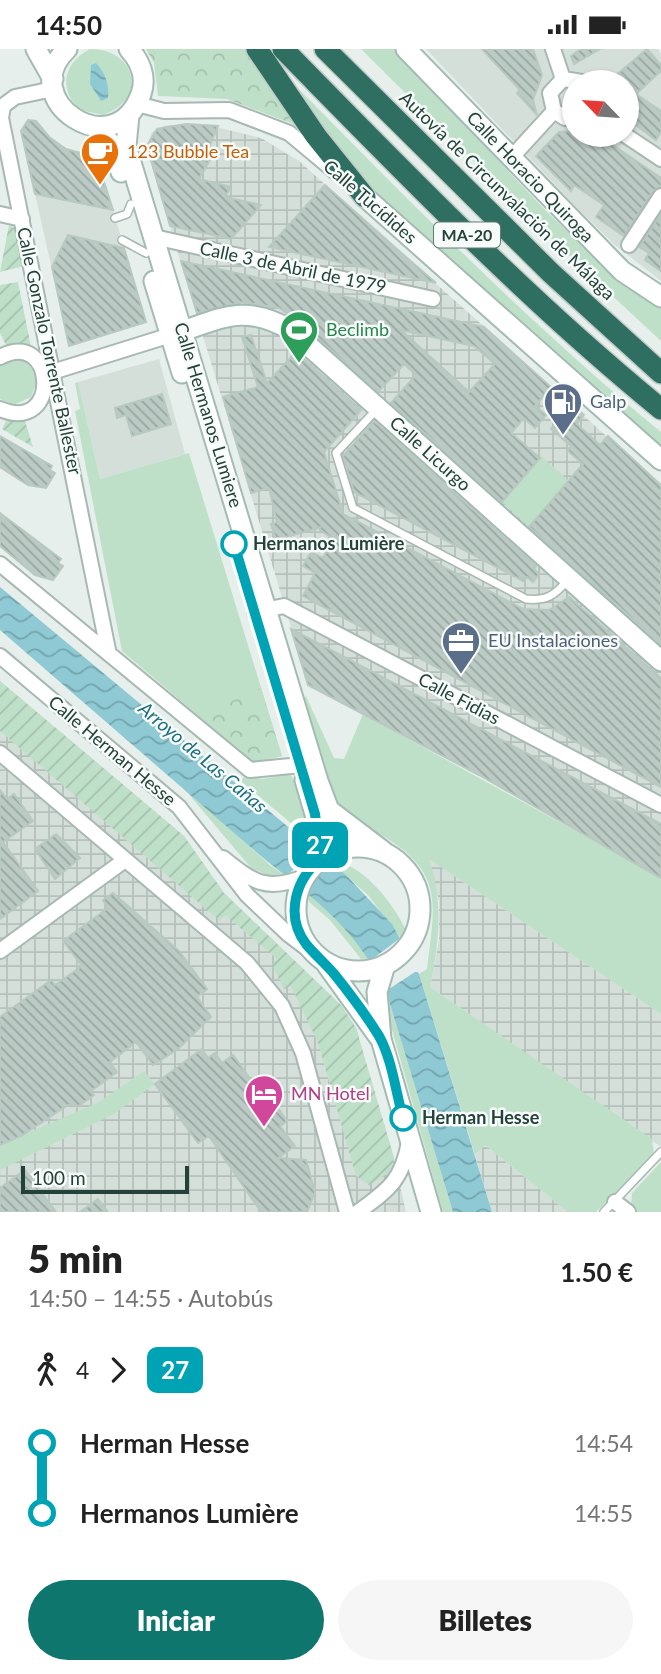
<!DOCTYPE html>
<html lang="es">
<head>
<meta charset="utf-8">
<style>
	body { margin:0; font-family:Lato,sans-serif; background:#f6f6f6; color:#222; height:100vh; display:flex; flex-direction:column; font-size:26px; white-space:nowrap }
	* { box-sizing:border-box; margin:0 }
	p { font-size:23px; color:#767676 }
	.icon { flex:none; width:38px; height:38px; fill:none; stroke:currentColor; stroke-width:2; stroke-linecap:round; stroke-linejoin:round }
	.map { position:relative; height:1163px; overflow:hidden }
	.side { display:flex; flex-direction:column; background:#fff; flex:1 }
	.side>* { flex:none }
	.badge { padding:0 14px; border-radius:10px; font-size:24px; line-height:46px }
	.needle { width:46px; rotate:295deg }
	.buttons { position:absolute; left:562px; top:21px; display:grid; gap:14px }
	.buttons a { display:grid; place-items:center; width:77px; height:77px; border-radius:50%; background:#fff; box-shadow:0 2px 5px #0004; font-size:35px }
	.scale { position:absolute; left:21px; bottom:18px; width:168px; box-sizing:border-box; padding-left:7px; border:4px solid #24423a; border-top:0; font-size:19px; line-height:24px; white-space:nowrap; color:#24423a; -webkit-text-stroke:5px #f7fbf9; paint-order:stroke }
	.map>.badge { position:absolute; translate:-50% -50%; box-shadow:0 0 0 4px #fff }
	.legs { display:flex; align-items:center; gap:10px; height:77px; padding:0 28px; font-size:23px }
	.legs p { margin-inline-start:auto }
	.summary { display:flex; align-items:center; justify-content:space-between; height:119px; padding:0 28px }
	h1 { font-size:38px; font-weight:800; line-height:52px }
	.button { display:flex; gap:14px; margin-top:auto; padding:14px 28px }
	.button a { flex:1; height:80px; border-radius:42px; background:#0f766e; color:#fff; font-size:28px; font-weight:800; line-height:80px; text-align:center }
	.button a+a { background:#f6f6f6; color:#222 }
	ul { padding:0 28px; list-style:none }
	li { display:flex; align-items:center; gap:24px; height:70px; font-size:26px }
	li i { display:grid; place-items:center; width:10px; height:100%; margin:0 9px; background:currentColor }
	li i::after { content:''; width:18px; height:18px; margin:-9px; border:5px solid; border-radius:50%; background:#fff }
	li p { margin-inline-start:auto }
	li:first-child i { background:linear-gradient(#0000 50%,currentColor 0) }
	li:last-child i { background:linear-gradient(currentColor 50%,#0000 0) }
	.status { display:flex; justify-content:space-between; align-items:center; height:49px; padding:0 35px; background:#fff; direction:ltr }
	.status svg { height:19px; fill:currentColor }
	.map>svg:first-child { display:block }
</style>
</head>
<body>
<div class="status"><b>14:50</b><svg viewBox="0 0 49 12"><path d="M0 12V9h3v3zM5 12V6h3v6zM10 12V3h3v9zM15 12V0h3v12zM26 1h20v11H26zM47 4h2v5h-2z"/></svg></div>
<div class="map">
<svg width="661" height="1163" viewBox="0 0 661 1163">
	<defs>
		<pattern id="industrial-grid" width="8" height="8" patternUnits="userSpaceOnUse" patternTransform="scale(1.75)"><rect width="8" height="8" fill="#d4dfda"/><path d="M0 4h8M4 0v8" fill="none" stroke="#b6c1bc"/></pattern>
		<pattern id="park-crowns" width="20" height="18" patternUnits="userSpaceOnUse" patternTransform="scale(1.75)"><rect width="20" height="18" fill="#bfe0c8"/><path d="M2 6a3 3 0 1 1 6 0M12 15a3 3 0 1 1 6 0" fill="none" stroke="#a4c1ad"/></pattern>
		<pattern id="garden-furrows" width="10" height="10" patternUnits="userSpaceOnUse" patternTransform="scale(1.75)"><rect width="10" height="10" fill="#bfe0c8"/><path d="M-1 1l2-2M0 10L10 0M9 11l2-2" fill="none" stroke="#a4c1ad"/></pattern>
		<pattern id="water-waves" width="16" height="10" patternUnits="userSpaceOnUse" patternTransform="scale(1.75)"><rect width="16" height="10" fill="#8ec9d4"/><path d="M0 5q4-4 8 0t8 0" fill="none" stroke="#74a5ad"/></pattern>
		<pattern id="building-back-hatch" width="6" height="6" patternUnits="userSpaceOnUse" patternTransform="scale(1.75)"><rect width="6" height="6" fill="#bbcac4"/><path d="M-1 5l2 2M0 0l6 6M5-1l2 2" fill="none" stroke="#98a6a0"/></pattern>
	</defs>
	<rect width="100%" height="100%" fill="#e6efeb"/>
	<path fill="#d4dfda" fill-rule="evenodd" d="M 426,0 L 658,0 L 661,5 L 661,232 L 615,196 L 579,161 ZM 574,33 L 626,33 L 626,86 L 574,86 Z
		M 28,71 L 39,74 L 113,161 L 146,273 L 69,297 L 21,82 Z
		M 159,310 L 185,405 L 100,430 L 78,333 Z"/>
	<path fill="url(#industrial-grid)" d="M 186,75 L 212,77 L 261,89 L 299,112 L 661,436 L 661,829 L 479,726 L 294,588 L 148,105 L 147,97 L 152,83 L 165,77 Z
		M 0,632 L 184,787 L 224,844 L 341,956 L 356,979 L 394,1109 L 406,1163 L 0,1163 Z
		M 428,809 L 661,965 L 661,1098 L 430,938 L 439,891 L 439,852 Z
		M 485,1096 L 568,1163 L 492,1163 L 475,1106 Z"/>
	<path fill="#bfe0c8" d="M 90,0 C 137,0 148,51 103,66 L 80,61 C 58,40 63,14 90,0 Z
		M 361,0 L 398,0 C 481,90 559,190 661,259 L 661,292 L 563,201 Z
		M 285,26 C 406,149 527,273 661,383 L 661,398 L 365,134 L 325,94 Z
		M 12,310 C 28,310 34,319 37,333 L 31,348 L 14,356 L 0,350 L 0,316 Z
		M 78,333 L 100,430 L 189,404 L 282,707 L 254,714 L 122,602 L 75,362 L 80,360 L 75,334 Z
		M 541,407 L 569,432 L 529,478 L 502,453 Z
		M 306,647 L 334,709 L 344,710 L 363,665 L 661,829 L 661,965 L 429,810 C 444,853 439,894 430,938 L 652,1090 L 654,1106 L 596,1163 L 568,1163 L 485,1096 L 475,1106 L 419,925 L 427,920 C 435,852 445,823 378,784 C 363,775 344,767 335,753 C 319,727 311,681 302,651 Z
		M 290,725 L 300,740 L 311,791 L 241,732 L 244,728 L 263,730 Z
		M 181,736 L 270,816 L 284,826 L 272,828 L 251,819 Z
		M 336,813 C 366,817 395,858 406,881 L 401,890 L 368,846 L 332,815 Z
		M 308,844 L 337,868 L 370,909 L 361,910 L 330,871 L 309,853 Z
		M 386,942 L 453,1163 L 443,1163 L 389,970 L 384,943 Z
		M 144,1022 L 155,1035 L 114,1065 L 0,1121 L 0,1096 L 99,1053 Z
		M 661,1113 L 661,1163 L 637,1163 L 631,1158 L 632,1144 Z"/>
	<path fill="url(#park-crowns)" d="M 146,0 L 251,0 L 299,77 L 227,50 L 158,47 L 154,14 Z
		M 261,639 L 282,707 L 254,714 L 198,667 Z"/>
	<path fill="url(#garden-furrows)" d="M 9,176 L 16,180 L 24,217 L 0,223 Z
		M 18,233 L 31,298 L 6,296 L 0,284 L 0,236 Z
		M 6,372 L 25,372 L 33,398 L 2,380 Z
		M 0,632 L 184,787 L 224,844 L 341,956 L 356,979 L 394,1109 L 390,1123 L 369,1136 L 356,1127 L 318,994 L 291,937 L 284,940 L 272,916 L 277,910 L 225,866 L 220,872 L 0,682 Z"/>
	<path fill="url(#water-waves)" d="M 96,14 C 106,25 109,35 108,49 L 101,52 L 90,35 L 91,16 Z
		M 0,538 L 346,826 L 392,875 L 419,925 L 492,1163 L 453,1163 L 386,942 C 351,868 300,842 241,790 C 161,720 80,651 0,581 Z"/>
	<path fill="#e6efeb" d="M 310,794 L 336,813 L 315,830 L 308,848 L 283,828 L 292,822 L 306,805 Z
		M 403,887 L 422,923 L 415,923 L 386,942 L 371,911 Z"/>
	<path fill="url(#building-back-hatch)" stroke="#b8c9c2" stroke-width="2" fill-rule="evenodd" d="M 482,0 L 533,0 L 542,26 L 533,51 L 537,66 L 517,44 L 520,41 Z
		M 581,0 L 600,0 L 574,15 L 571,7 Z
		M 647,0 L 661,16 L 661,22 L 636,45 L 661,62 L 661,83 L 656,91 L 626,69 L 626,33 L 608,33 Z
		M 28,71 L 36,72 L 49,88 L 66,100 L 96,108 L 113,161 L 35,145 L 21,82 Z
		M 186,75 L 218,77 L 209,98 L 216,100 L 199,130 L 231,138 L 225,148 L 261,156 L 231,190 L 170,177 L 147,97 L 157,80 Z
		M 574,82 L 574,86 L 598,86 L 661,129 L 661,137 L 653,142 L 624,187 L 596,168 L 604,156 L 574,136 L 571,142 L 536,107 L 559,83 Z
		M 325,136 L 406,208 L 436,234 L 269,198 Z
		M 661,165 L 661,222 L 645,211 L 649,204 L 639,198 Z
		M 68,186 L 124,199 L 146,273 L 69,297 L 52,218 Z
		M 181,212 L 484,278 L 551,338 L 535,357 L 546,366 L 535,379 L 524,369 L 511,384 L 540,409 L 502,453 L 391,354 L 416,326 L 404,315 L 378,343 L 299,272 L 279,259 L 243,253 L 197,264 ZM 401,281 L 474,297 L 495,315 L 469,343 Z
		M 251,286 L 267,334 L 296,303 L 361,361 L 324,403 L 343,465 L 523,560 L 549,561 L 569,548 L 661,629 L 661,738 L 303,547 L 315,524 L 303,517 L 311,503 L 323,509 L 333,490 L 319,480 L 321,478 L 276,491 L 271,475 L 277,473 L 269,439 L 251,444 L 223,348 L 258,338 L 242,288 Z
		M 162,345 L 171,375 L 132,387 L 126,366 L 117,369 L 115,359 Z
		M 572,356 L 584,366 L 577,375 L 600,396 L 608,387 L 661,436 L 661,595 L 529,478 L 583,415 L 568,402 L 571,397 L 551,380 Z
		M 374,372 L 536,517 L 534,520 L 539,525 L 533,533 L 527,528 L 523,532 L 354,443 L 343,407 Z
		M 0,387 L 52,417 L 50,421 L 55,424 L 46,439 L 28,436 L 0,418 Z
		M 0,464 L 61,510 L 58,514 L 63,517 L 53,531 L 35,526 L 0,497 Z
		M 291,580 L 661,775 L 661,829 L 479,726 L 308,636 Z
		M 0,741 L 7,750 L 14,745 L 33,772 L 3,793 L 38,842 L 0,870 Z
		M 56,785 L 80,809 L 55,830 L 35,800 Z
		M 113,844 L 179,902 L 207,940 L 197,948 L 211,968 L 178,1000 L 153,1016 L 136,993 L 110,1013 L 117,1023 L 91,1042 L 94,1046 L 77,1058 L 75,1055 L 68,1056 L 21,1087 L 0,1096 L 0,968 L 51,931 L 55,936 L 82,917 L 63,892 L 108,859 L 103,851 Z
		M 202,1000 L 208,1009 L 215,1004 L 222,1014 L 233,1006 L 256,1038 L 246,1046 L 258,1063 L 273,1052 L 287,1072 L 280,1077 L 295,1097 L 278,1109 L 306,1111 L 315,1143 L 307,1163 L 261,1163 L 209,1087 L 198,1094 L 155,1035 Z
		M 25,1121 L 56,1163 L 0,1163 L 0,1139 Z
		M 98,1150 L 108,1163 L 80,1163 Z"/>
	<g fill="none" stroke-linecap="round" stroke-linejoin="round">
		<g stroke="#a8b8b2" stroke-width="10">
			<path id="lane" d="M 115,169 L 127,165 L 131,155
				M 122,191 L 146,204
				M 378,359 L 336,404 L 353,459 L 526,550 C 546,552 554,547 567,532
				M 604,1163 L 661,1103"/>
		</g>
		<g stroke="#a8b8b2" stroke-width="18">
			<path id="street" d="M 553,0 L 563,30
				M 53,40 L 15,48 L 3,57 L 1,69 L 108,601
				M 137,55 L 164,62 L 229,61 L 289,84 L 337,124
				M 574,69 L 565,69 L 554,62 L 550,44 L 563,30 L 582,33
				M 625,86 L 661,110
				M 511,109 L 554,62
				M 0,165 L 22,170
				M 154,188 L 433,250
				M 629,196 L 661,147
				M 0,308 C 56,278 62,386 0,360
				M 46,325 L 174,285
				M 0,515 L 250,721 L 301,716
				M 255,563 L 284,557 L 661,756
				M 0,607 L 179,758 L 247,846 L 288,885 L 317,907
				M 0,704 L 247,914 L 282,957 L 303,1004 L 347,1163
				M 223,809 C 253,833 266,843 304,828
				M 0,902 L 125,811
				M 615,1153 L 628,1163
				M 358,1163 C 388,1141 402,1132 409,1093"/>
		</g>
		<g stroke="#a4bbb3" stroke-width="23">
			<path id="secondary" d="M 36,0 L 53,30
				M 67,0 C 14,50 114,119 141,45 C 147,28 140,12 129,0
				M 406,0 L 622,222 L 661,248
				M 129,66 L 126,97 L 318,732 L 329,761 L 383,802
				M 97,78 L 112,96 L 121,123
				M 365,148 L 661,411
				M 154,232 L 182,324
				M 174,285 C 223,269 243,254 291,281 L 661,612
				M 305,731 L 315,765 L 321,810
				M296 860a62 62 0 1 1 124 0a62 62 0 1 1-124 0Z
				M 327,916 L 379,988
				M 385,916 L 377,943 L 381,990 L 431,1163"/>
		</g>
		<g stroke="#c2cac8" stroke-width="24">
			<path id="highway" d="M 257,0 L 316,87 L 365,148
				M 283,0 C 405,124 526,250 661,360
				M 325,0 L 551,224 L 661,324"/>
		</g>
		<use href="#lane" stroke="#fff" stroke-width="7"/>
		<use href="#street" stroke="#fff" stroke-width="14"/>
		<use href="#secondary" stroke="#fff" stroke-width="19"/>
		<use href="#highway" stroke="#2f6f62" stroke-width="21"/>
	</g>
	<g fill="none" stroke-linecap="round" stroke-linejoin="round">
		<g stroke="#fff" stroke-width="16">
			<path id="line-1" d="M 234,495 L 315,765 L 321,810 C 295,830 285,867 306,895 C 315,906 326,915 335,926 C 351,946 366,966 379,987 C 392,1010 396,1044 403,1069"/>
		</g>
		<use href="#line-1" stroke="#00a3b4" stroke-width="10"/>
	</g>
	<defs>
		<g id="cafe-pin" transform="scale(2.0125)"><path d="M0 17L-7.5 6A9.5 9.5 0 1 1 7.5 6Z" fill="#e8710a" stroke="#f7fbf9"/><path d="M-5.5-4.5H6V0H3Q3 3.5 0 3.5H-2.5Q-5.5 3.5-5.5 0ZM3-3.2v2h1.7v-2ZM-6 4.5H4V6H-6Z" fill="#fff"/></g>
		<g id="stadium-pin" transform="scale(2.0125)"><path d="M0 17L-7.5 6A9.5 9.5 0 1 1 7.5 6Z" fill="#2e9e5b" stroke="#f7fbf9"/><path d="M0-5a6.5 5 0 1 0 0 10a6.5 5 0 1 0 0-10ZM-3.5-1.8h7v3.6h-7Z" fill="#fff"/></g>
		<g id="fuel-pin" transform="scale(2.0125)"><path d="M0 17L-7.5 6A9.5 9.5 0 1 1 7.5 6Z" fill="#5c6f8a" stroke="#f7fbf9"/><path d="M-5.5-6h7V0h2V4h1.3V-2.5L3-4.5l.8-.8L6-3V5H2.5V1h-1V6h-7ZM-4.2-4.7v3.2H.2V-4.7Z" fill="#fff"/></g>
		<g id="office-pin" transform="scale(2.0125)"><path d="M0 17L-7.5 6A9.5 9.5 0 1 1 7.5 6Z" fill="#5c6f8a" stroke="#f7fbf9"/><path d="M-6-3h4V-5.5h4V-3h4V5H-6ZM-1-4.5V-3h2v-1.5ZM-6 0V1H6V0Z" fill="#fff"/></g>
		<g id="hotel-pin" transform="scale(2.0125)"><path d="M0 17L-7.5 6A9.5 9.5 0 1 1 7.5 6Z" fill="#d1479c" stroke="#f7fbf9"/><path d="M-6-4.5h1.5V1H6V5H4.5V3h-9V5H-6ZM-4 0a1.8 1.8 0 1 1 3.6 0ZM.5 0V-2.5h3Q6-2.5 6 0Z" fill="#fff"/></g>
	</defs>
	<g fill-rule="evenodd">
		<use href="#cafe-pin" x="100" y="103"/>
		<use href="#stadium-pin" x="299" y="281"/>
		<use href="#fuel-pin" x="563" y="353"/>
		<use href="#office-pin" x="461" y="592"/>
		<use href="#hotel-pin" x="264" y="1045"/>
	</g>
	<g fill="#fff" stroke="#00a3b4" stroke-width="3.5">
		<circle cx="234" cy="495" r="12"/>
		<circle cx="403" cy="1069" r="12"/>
	</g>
	<g text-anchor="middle" stroke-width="5" stroke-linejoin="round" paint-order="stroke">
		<rect fill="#f7fbf9" stroke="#637a73" stroke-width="2" x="434" y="173.5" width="66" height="25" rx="5"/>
		<g font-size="16" font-weight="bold" fill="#24423a">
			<text x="467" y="192">MA-20</text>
		</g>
		<g font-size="18" fill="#c56008" stroke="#f7fbf9" text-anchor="start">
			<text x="127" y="109">123 Bubble Tea</text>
		</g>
		<g font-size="18" fill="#24423a" stroke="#f7fbf9">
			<text transform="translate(530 128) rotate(46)" y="6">Calle Horacio Quiroga</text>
			<text transform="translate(507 147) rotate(44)" y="6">Autovía de Circunvalación de Málaga</text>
			<text transform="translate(370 153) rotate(41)" y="6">Calle Tucídides</text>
			<text transform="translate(293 219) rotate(12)" y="6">Calle 3 de Abril de 1979</text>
			<text transform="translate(49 302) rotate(78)" y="6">Calle Gonzalo Torrente Ballester</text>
			<text transform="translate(208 366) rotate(73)" y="6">Calle Hermanos Lumiere</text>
			<text transform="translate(430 405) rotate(42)" y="6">Calle Licurgo</text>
			<text transform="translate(459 650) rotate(28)" y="6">Calle Fidias</text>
			<text transform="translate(112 702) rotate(40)" y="6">Calle Herman Hesse</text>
		</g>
		<g font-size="18" fill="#27864d" stroke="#f7fbf9" text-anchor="start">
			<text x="326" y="287">Beclimb</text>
		</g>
		<g font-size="18" fill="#4e5e75" stroke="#f7fbf9" text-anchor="start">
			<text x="590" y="359">Galp</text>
			<text x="488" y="598">EU Instalaciones</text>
		</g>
		<g font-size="18" font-weight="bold" fill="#24423a" stroke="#f7fbf9" text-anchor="start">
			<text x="253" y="501">Hermanos Lumière</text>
			<text x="422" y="1075">Herman Hesse</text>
		</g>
		<g font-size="18" fill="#b23c85" stroke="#f7fbf9" text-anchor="start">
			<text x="291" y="1051">MN Hotel</text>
		</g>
		<g font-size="19" font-style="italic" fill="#1c6f80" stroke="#f7fbf9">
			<text transform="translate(203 708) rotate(40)" y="7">Arroyo de Las Cañas</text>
		</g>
	</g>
</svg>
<div class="buttons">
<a><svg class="needle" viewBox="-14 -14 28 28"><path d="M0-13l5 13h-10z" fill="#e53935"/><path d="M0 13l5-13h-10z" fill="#767676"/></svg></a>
</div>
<div class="scale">100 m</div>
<b class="badge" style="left:320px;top:796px;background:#00a3b4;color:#fff">27</b>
</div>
<section class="side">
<div class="summary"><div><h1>5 min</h1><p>14:50 – 14:55 · Autobús</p></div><b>1.50 €</b></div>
<div class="legs"><svg class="icon" aria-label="walk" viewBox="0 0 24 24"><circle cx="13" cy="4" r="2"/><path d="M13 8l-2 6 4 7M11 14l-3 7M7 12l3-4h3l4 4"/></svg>4<svg class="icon" aria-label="forward" viewBox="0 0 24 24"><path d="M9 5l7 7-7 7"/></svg><b class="badge" style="background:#00a3b4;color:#fff">27</b></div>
<ul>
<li><i style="color:#00a3b4"></i><b>Herman Hesse</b><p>14:54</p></li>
<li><i style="color:#00a3b4"></i><b>Hermanos Lumière</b><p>14:55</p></li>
</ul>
<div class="button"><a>Iniciar</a><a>Billetes</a></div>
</section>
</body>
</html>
